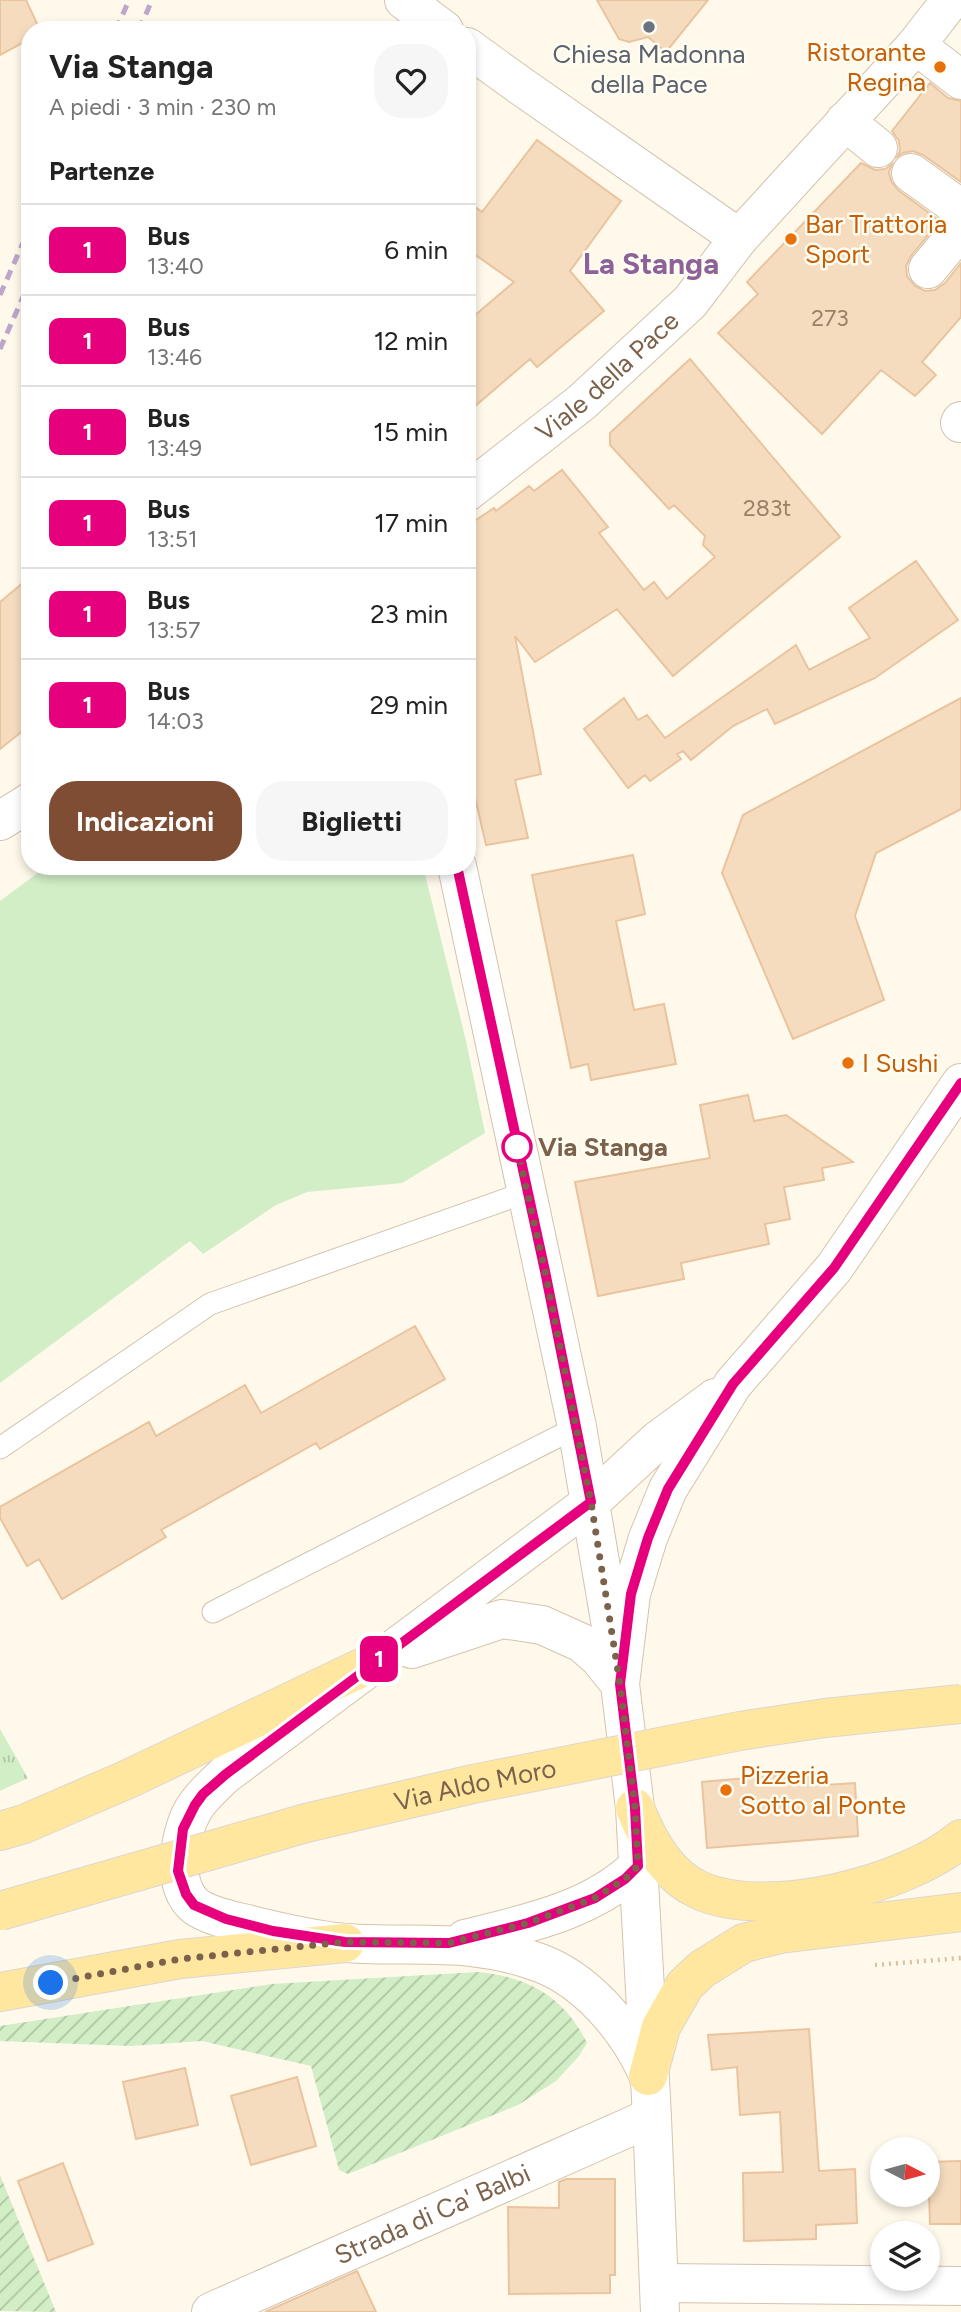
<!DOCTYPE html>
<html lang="it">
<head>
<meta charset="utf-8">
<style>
	body { margin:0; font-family:Figtree,sans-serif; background:#f6f6f6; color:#222; height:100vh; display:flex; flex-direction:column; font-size:26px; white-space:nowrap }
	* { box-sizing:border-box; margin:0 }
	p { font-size:23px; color:#767676 }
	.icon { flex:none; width:38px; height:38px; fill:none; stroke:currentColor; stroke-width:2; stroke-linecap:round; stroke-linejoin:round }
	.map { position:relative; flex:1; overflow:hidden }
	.drawer { position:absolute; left:21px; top:21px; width:455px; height:854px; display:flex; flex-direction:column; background:#fff; border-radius:28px; box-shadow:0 4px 10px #0003 }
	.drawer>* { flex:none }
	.badge { padding:0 14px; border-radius:10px; font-size:24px; line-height:46px }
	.needle { width:46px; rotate:96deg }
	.controls { position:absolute; left:870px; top:2137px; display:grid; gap:14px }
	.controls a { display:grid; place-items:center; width:70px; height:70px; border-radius:50%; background:#fff; box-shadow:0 4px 10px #0003; font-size:35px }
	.you { position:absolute; width:35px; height:35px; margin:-18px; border:5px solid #fff; border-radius:50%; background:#1a73e8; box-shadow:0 0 0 10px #1a73e833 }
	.map>.badge { position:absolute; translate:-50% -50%; box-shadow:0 0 0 4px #fff }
	h2 { padding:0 28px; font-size:26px; line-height:63px }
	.round { display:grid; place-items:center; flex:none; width:74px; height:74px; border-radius:28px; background:#f6f6f6 }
	.headline { display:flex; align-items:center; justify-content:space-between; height:119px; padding:0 28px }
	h1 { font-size:33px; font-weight:700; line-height:52px }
	.cta { display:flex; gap:14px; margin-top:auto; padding:14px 28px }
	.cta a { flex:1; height:80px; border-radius:28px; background:#7f4d33; color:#fff; font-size:28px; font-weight:700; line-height:80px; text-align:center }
	.cta a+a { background:#f6f6f6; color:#222 }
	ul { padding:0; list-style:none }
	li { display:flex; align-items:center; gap:21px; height:91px; padding:0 28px; border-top:2px solid #e0e0e0 }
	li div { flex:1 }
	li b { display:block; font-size:26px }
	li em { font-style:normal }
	li .badge { min-width:77px; font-weight:700; text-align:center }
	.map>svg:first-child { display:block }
</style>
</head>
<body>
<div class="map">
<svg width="961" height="2312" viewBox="0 0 961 2312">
	<defs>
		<pattern id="grass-tufts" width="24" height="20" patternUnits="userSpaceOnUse" patternTransform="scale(1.75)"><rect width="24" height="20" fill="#d1eec6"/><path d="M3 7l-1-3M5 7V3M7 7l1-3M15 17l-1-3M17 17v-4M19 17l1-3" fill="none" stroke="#afc4a3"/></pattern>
		<pattern id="garden-furrows" width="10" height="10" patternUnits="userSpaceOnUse" patternTransform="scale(1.75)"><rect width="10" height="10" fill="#d1eec6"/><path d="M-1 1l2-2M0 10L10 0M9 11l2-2" fill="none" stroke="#afc4a3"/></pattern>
	</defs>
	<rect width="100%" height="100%" fill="#fef9ea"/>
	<path fill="url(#grass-tufts)" d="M 0,1729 L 28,1778 L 0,1791 Z"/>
	<path fill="url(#garden-furrows)" d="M 478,1972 C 528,1977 564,1996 587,2043 L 579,2056 L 556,2081 L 518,2105 L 348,2174 L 339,2170 L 311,2066 L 202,2041 L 130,2046 L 0,2041 L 0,2026 L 272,1984 Z
		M 0,2175 L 56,2312 L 0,2311 Z"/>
	<path fill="#d1eec6" d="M 47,866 L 423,866 L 466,1041 L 485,1133 L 402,1183 L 307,1192 L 276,1205 L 203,1254 L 190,1241 L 0,1383 L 0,901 Z"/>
	<path fill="#f6dcbf" stroke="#eac49e" stroke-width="2" d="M 0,0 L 26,0 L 40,30 L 30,30 L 30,39 L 0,55 Z
		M 597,0 L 708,0 L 666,52 L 648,37 L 629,42 L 619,39 Z
		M 930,83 L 948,98 L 961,101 L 961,182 L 923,155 L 913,151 L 903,153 L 897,157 L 900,151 L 899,141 L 892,131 Z
		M 537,140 L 621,201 L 570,271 L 604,311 L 537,367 L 530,359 L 467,413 L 467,322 L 514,282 L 467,249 L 467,201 L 482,212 Z
		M 861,163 L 875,170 L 885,169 L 892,164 L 889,172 L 891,181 L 898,190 L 940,221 L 911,256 L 906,266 L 907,276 L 915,286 L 925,291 L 935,290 L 945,283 L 961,263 L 961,317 L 922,362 L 936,375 L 915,396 L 881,370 L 822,434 L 718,333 L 758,294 L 747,282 Z
		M 690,359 L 840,537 L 673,676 L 617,609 L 535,662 L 515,636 L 541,774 L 515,780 L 528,838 L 486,845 L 467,762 L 467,526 L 494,508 L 496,511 L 529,486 L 534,491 L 562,470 L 608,527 L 599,533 L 644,590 L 654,582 L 667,599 L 715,557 L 703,545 L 705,536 L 674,505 L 669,509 L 610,445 L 610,433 Z
		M 916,561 L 958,620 L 875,678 L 775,724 L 767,709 L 733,726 L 691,760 L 683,751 L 677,754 L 681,759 L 650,781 L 645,775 L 628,788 L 584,729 L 624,698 L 638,720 L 647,715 L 665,738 L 796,645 L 809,670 L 870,638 L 849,608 Z
		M 30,577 L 30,725 L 0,749 L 0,602 Z
		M 961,698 L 961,809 L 876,853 L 855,916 L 884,1000 L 793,1039 L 722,873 L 743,815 Z
		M 633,855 L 645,914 L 616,921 L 634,1010 L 664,1004 L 676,1064 L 591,1080 L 588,1064 L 571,1068 L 532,875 Z
		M 748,1095 L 754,1121 L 786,1115 L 853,1162 L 822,1168 L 824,1180 L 784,1187 L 790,1219 L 765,1224 L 769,1244 L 681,1263 L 684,1279 L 598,1296 L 575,1182 L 710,1158 L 700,1105 Z
		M 415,1326 L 445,1379 L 320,1449 L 316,1443 L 161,1530 L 166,1537 L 62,1599 L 39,1559 L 27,1566 L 0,1518 L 0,1507 L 149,1422 L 156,1436 L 245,1385 L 261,1413 Z
		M 825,1771 L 825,1785 L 855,1783 L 858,1836 L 707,1848 L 702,1782 Z
		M 809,2029 L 819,2171 L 855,2169 L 857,2223 L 816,2225 L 816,2239 L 744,2241 L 743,2173 L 783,2172 L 780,2112 L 740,2115 L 737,2067 L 712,2070 L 708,2035 Z
		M 185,2068 L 198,2125 L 136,2139 L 123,2082 Z
		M 297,2077 L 316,2146 L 251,2165 L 231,2096 Z
		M 961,2161 L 961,2224 L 930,2224 L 928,2162 Z
		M 63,2163 L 93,2244 L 48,2261 L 18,2181 Z
		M 566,2179 L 615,2179 L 615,2275 L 610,2275 L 610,2293 L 509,2294 L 508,2207 L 559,2208 L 559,2182 Z
		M 357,2271 L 376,2312 L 265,2312 Z"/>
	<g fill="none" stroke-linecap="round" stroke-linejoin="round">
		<g stroke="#d3c2ae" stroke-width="23">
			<path id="lane" d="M 0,1448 L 210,1304 L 527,1192
				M 213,1612 L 577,1427"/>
		</g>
		<g stroke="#d3c2ae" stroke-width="40">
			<g id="street">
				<path d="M 404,0 L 444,30"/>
				<path d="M 916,45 L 961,80"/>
				<path d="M 467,47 L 521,86 L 739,238"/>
				<path d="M 845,121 L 878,148"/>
				<path d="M 911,173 L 961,209"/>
				<path d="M 928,269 L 961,229"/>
				<path d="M 960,423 L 961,421"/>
				<path id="s1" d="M 467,492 L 582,402 L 690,302 L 739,238 L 916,45 L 951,0"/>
				<path d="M 0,821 L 30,802"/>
				<path d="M 457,866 L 577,1427 L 618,1667"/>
				<path d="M 660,2283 L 961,2286"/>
				<path id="s2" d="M 211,2312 L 652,2117"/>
			</g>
		</g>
		<g stroke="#d6c3ab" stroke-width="40">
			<path id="secondary" d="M 412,1649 L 502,1619 L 542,1625 L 582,1643 L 599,1658 L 620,1684
				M 465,1939 C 525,1924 592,1911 638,1866
				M 646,2070 C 626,2027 586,1980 540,1963 C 471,1937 416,1948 346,1943 C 313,1940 279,1932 247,1924 C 232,1921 203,1914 193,1904 C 180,1891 178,1871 180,1854 C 185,1814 196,1801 226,1774 L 591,1502 L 658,1440 L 715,1398
				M 660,2312 L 652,2117 L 635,1808 L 620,1684 L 631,1594 L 648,1538 L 668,1489 L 733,1384 L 834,1268 L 961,1083"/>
		</g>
		<g stroke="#ddd6d0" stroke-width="40">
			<path id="primary" d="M 635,1808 C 647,1839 667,1876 699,1890 C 767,1921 906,1885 961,1839
				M 0,1831 L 24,1824 L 126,1780 L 378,1660
				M 0,1992 L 180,1959 L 345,1943
				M 648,2076 L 661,2027 L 685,1985 L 702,1969 L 744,1943 L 780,1934 L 961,1912"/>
		</g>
		<path stroke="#dcbfa1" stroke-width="4.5" stroke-dasharray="2 5" stroke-linecap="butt" d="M 875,1965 L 961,1958"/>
		<use href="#lane" stroke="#fff" stroke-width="21"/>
		<use href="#street" stroke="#fff" stroke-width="38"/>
		<use href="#secondary" stroke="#fff" stroke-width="38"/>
		<use href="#primary" stroke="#ffe7a0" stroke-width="38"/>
		<path stroke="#bea5cb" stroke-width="5" stroke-dasharray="10 7" stroke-linecap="butt" d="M 116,30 L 129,0
			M 139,30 L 152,0
			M 0,295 L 30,227
			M 0,349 L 30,281"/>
		<g stroke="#ddd6d0" stroke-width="40" stroke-linecap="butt">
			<g id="primary-bridge">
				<path id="s3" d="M 0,1911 L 306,1823 L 473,1784 L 740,1731 L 825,1718 L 961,1704"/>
			</g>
		</g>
		<use href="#primary-bridge" stroke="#ffe7a0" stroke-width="38"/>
	</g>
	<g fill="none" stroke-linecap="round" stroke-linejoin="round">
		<g stroke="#fff" stroke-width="16">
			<path id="line" d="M 457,866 L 545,1271 L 591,1502 L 226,1774 L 203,1794 L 195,1805 L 183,1829 L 178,1871 L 186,1894 L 194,1905 L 226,1919 L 273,1931 L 345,1942 L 449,1943 L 528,1923 L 595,1898 L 625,1879 L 638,1866 L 635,1808 L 620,1684 L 631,1594 L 648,1538 L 668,1489 L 733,1384 L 834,1268 L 961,1083"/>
		</g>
		<use href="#line" stroke="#e6007e" stroke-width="10"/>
		<path stroke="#7c624a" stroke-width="7" stroke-dasharray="0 12.6" d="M 51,1983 L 180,1959 L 345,1942 L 449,1943 L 528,1923 L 595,1898 L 625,1879 L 638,1866 L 635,1808 L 620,1684 L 591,1502 L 545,1271 L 515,1138 L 517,1147"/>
	</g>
	<circle fill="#6b7280" stroke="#fffcf2" stroke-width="2.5" cx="649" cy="27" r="7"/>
	<g fill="#e8710a" stroke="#fffcf2" stroke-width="2.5">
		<circle cx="940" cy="67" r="7"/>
		<circle cx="791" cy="239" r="7"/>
		<circle cx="848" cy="1063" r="7"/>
		<circle cx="726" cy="1790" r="7"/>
	</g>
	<circle fill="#fff" stroke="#e6007e" stroke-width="3.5" cx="517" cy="1147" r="14"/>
	<g text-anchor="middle" stroke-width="5" stroke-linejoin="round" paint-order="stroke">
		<g font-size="23" fill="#9a8067">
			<text x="830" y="326">273</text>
			<text x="767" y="516">283t</text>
		</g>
		<g font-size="26" fill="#c56008" stroke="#fffcf2" text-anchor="start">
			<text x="926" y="61" text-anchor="end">Ristorante<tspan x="926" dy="30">Regina</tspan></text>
			<text x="805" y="233">Bar Trattoria<tspan x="805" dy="30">Sport</tspan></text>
			<text x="862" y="1072">I Sushi</text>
			<text x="740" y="1784">Pizzeria<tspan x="740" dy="30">Sotto al Ponte</tspan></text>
		</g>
		<g font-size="26" fill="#5b616d" stroke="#fffcf2">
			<text x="649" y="63">Chiesa Madonna<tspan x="649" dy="30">della Pace</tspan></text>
		</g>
		<g font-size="26" fill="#7c624a" stroke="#fffcf2">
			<text dy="9" stroke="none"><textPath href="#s1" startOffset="182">Viale della Pace</textPath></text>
			<text dy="9" stroke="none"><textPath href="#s3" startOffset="492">Via Aldo Moro</textPath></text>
			<text dy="9" stroke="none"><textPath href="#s2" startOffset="242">Strada di Ca' Balbi</textPath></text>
		</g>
		<g font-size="26" font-weight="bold" fill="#7c624a" stroke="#fffcf2" text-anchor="start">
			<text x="538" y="1156">Via Stanga</text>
		</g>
		<g font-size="30" font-weight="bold" fill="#8c6298" stroke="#fffcf2">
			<text x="651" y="274">La Stanga</text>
		</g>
	</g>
</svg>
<div class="controls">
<a><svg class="needle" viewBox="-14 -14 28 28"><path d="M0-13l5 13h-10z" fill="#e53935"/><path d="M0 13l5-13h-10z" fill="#767676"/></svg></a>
<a><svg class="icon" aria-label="layers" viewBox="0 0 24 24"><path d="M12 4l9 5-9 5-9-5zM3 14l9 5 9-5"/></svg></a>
</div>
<div class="you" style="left:51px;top:1983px"></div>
<b class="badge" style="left:379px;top:1659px;background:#e6007e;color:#fff">1</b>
<section class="drawer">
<div class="headline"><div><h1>Via Stanga</h1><p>A piedi · 3 min · 230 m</p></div><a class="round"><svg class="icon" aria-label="heart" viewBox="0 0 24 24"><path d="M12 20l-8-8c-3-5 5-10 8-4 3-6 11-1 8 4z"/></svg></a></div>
<h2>Partenze</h2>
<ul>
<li><span class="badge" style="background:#e6007e;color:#fff">1</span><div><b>Bus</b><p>13:40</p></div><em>6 min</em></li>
<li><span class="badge" style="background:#e6007e;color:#fff">1</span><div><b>Bus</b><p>13:46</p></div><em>12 min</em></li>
<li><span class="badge" style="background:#e6007e;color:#fff">1</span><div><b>Bus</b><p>13:49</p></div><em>15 min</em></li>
<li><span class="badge" style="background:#e6007e;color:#fff">1</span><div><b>Bus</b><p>13:51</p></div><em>17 min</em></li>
<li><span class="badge" style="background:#e6007e;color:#fff">1</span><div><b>Bus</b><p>13:57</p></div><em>23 min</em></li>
<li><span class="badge" style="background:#e6007e;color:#fff">1</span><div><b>Bus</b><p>14:03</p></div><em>29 min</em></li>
</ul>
<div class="cta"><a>Indicazioni</a><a>Biglietti</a></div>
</section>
</div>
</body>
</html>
